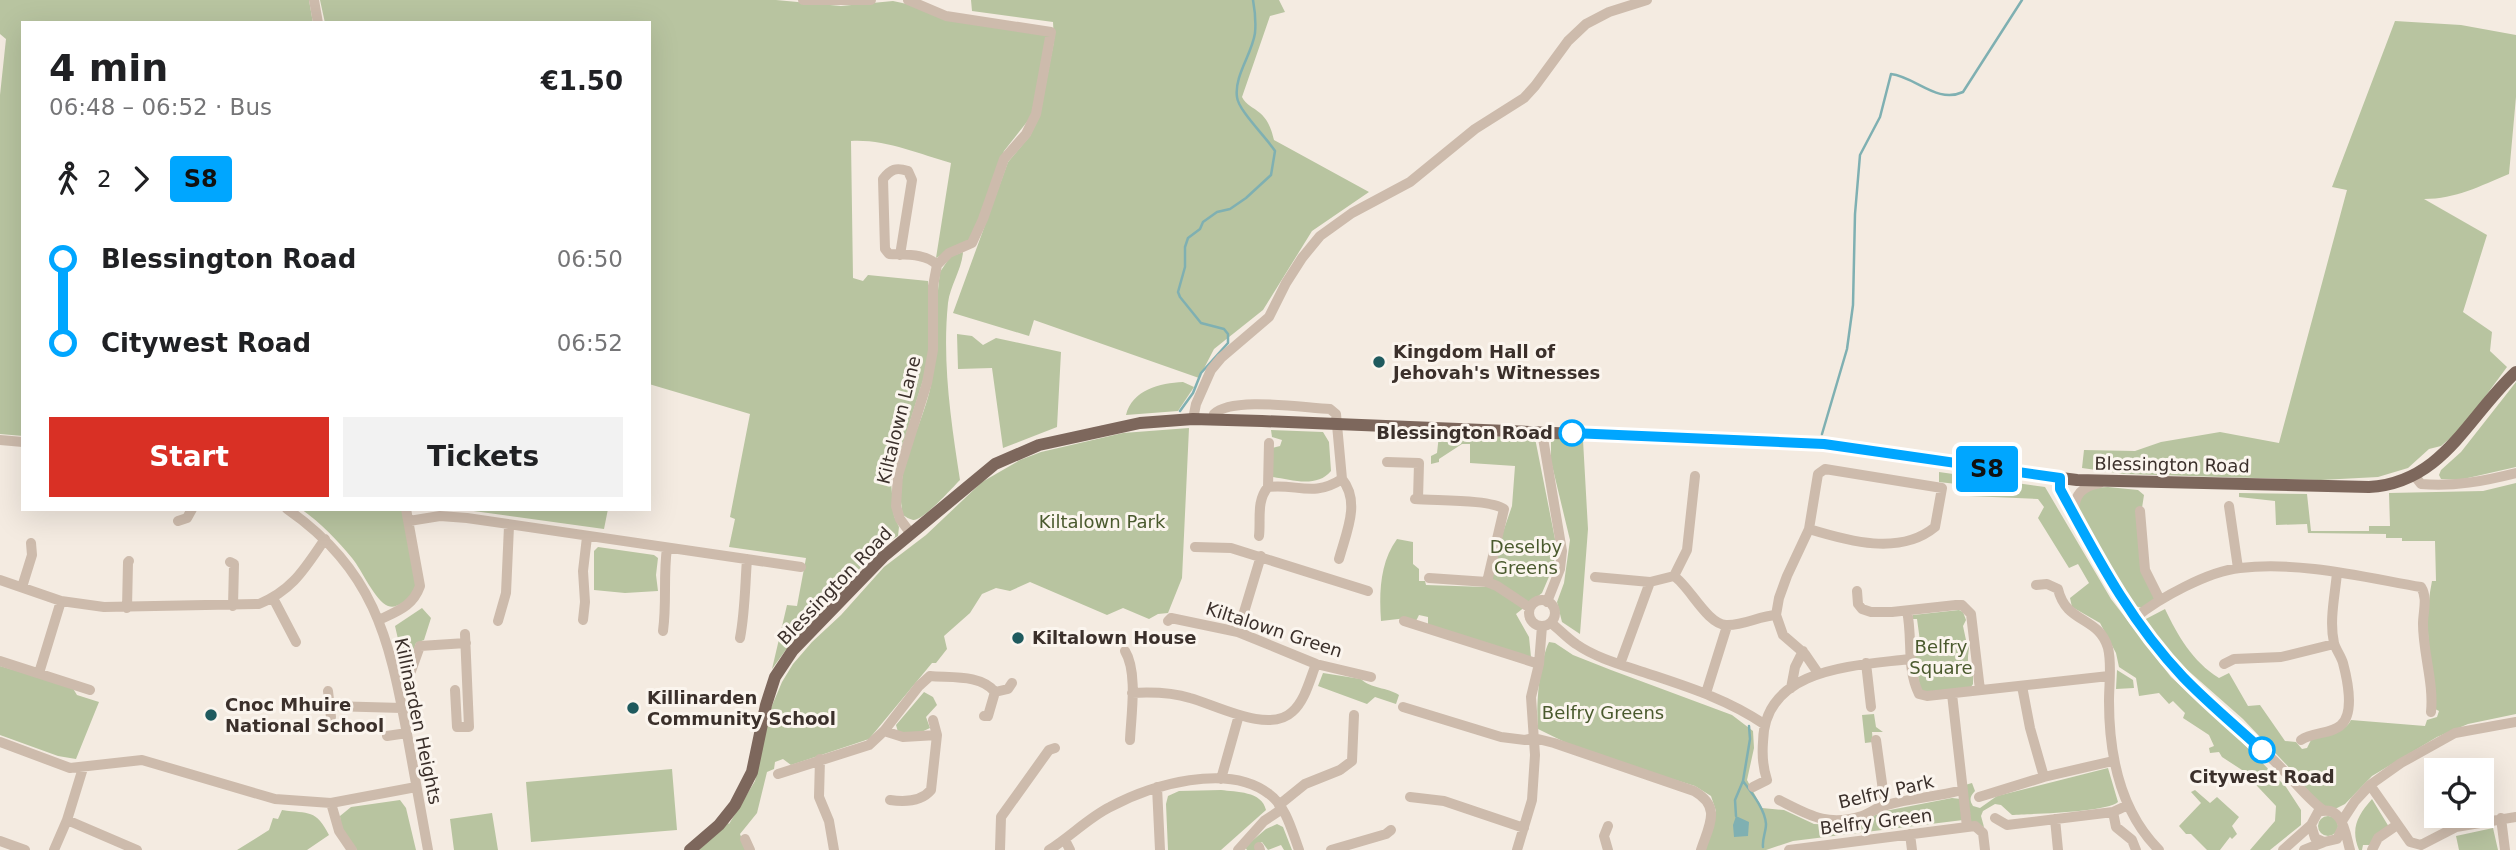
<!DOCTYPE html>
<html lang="en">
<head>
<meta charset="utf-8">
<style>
	body { margin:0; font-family:"DejaVu Sans",sans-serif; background:#f2f2f2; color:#202124; height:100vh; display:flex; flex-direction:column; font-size:26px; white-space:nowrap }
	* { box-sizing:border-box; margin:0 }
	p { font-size:23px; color:#757577 }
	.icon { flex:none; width:38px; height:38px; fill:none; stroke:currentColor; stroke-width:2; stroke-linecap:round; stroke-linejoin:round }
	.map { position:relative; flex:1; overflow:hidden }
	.side { position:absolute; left:21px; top:21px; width:630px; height:490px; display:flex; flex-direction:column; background:#fff; border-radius:0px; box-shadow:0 7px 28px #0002 }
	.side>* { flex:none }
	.badge { padding:0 14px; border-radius:5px; font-size:24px; line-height:46px }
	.controls { position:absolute; left:2424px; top:758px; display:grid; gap:14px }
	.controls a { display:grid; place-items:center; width:70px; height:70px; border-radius:0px; background:#fff; box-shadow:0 7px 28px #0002; font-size:35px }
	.map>.badge { position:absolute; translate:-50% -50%; box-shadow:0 0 0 4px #fff }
	.legs { display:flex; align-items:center; gap:10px; height:77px; padding:0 28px; font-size:23px }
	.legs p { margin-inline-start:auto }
	.headline { display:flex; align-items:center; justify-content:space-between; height:119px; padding:0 28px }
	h1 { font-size:38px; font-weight:800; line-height:52px }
	.button { display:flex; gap:14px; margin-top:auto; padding:14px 28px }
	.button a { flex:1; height:80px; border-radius:0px; background:#d93025; color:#fff; font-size:28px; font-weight:800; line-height:80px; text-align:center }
	.button a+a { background:#f2f2f2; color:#202124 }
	ul { padding:0 28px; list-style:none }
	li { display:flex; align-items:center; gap:24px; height:84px; font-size:26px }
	li i { display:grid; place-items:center; width:10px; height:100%; margin:0 9px; background:currentColor }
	li i::after { content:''; width:18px; height:18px; margin:-9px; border:5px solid; border-radius:50%; background:#fff }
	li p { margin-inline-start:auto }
	li:first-child i { background:linear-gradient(#0000 50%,currentColor 0) }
	li:last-child i { background:linear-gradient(currentColor 50%,#0000 0) }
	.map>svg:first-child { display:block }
</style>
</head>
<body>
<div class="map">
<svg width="2516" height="850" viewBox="0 0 2516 850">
	<rect width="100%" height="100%" fill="#f4ebe1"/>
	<path fill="#b8c4a0" d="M 0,0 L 309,0 L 313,23 L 23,23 L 23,436 L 0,434 L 0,95 L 6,39 L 0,34 Z
		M 320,0 L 776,0 L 841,6 L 893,1 L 1052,35 L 1034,113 L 1004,151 L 970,241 C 954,245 949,251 936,258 L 951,163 C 919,154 885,139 851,141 L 853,278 L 863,281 L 868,275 L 928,281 L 929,349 L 924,377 L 891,482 L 894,516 L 899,527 L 898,536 L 875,549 L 836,599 L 785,651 L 772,669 L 787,605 L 797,606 L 806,558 L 729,547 L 735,519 L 730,517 L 750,414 L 649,384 L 649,23 L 325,23 Z
		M 971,0 L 1279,0 L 1285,12 L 1270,16 L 1242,97 C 1246,105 1253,107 1260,113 C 1269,121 1271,129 1274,140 L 1369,192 L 1312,231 L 1263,310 L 1214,349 L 1199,378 L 1034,320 L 1029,336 L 953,313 L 1008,162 L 1030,136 L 1040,114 L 1054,41 L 1053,22 L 972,11 Z
		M 2395,21 L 2461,25 L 2516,35 L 2516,97 L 2509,174 C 2480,186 2456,199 2424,199 L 2487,235 L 2463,312 L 2492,332 L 2490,351 L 2507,367 L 2462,428 L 2441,446 L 2429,449 L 2408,468 L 2378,477 L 2321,480 L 2125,474 L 2082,468 L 2084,450 L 2135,451 L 2161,442 L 2220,432 L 2279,443 L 2347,190 L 2332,187 Z
		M 963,252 C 962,269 950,286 948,303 C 942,362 951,422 960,480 C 952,488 923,521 913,520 C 909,519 906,517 903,515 C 892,468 925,425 932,379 C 937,344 935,307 940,272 L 950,257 Z
		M 957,334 L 972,336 L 983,345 L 996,338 L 1061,352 L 1057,427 L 1003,448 L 992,368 L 958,369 Z
		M 1183,382 L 1194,387 L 1178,411 L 1126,415 C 1132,390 1160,383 1183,382 Z
		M 2516,382 L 2516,467 L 2459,480 L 2441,479 L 2439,475 L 2441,470 L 2461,452 Z
		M 1189,428 L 1182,578 L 1168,613 L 1158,614 L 1149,619 L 1123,608 L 1107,615 L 1030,582 L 1010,591 L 996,588 L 982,594 L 970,613 L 944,636 L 947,649 L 936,663 L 932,663 L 869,739 L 791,765 L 783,759 L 775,762 L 774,769 L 767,772 L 757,813 L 740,834 L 746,850 L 699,850 L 728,823 L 729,824 L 755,781 L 771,708 L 782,682 L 793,664 L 812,642 L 841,615 L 884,567 L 926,535 L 982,482 L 1020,460 L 1041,452 L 1123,433 Z
		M 1271,430 L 1323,432 L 1329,442 L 1331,471 C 1317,488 1292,480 1273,477 L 1273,472 L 1271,471 L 1272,448 L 1280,446 L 1282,440 L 1272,437 Z
		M 1439,435 L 1535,438 L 1555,539 L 1554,565 L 1542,593 L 1516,614 L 1529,637 L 1531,657 L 1428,627 L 1428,617 L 1419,615 L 1415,623 L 1407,618 L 1381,621 C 1379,593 1380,562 1397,539 L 1413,542 L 1413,564 L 1419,569 L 1419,581 L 1425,581 L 1426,585 L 1485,587 L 1494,573 L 1502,535 L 1512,506 L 1515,466 L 1470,463 L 1470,444 L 1462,444 L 1439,459 L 1439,462 L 1431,464 L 1431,456 L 1437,453 Z
		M 1551,438 L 1583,440 L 1588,529 L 1580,634 L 1562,622 L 1557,602 L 1564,583 L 1570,540 L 1551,461 Z
		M 1939,472 L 2045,487 L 2111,599 L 2171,677 L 2230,730 L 2286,787 L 2301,810 L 2301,825 L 2270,850 L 2250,850 L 2275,821 L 2276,806 L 2242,770 L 2222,757 L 2219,752 L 2210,753 L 2209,748 L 2214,746 L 2209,735 L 2183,718 L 2185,713 L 2173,701 L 2169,704 L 2159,693 L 2139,696 L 2136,678 L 2119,667 L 2116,653 L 2100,623 L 2072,607 L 2070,598 L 2089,583 L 2078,564 L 2069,568 L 2038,518 L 2044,507 L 2038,499 L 1969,496 L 1965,485 L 1939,482 Z
		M 2516,483 L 2516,714 L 2468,724 L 2437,737 L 2372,776 L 2345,804 L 2335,809 L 2322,807 L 2312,799 L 2300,779 L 2243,719 L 2175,659 L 2142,621 L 2165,609 C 2178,636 2192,661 2219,678 L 2229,673 L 2248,706 L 2260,705 L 2285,741 L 2296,742 L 2302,749 L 2307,748 L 2312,738 C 2326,735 2344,734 2351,720 L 2425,726 L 2427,720 L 2437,717 L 2439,711 L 2435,709 C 2431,666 2423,624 2432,581 L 2436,581 L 2435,541 L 2402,541 L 2402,538 L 2386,538 L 2386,534 L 2308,533 L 2307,524 L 2276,525 L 2275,501 L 2239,497 L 2239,493 L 2307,494 L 2311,531 L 2369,531 L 2369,526 L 2390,526 L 2389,493 L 2483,491 Z
		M 2108,487 L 2138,490 L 2144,495 L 2142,508 L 2143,553 L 2159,597 L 2142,608 L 2135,606 L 2079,514 L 2079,500 L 2089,488 Z
		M 301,509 L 402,509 L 416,585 L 412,597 C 404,601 397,609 388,606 C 375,601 362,570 352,558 C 338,541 320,522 301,509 Z
		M 459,509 L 608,509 L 604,529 Z
		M 598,547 L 654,555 L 658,558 L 656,575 L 658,591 L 625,593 L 594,590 L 594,551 Z
		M 422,608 L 431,618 L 424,640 L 416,643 L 408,667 L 404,665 L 395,626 Z
		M 1959,610 L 1963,612 L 1966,620 L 1963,626 L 1966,640 L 1969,642 C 1970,652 1964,663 1973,671 L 1973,684 L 1971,687 L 1925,693 L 1920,688 C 1918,672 1913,660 1915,643 L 1920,641 L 1917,619 L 1912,619 L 1913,615 Z
		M 1549,642 L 1555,643 L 1573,655 L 1611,670 L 1732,715 L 1753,731 L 1754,748 L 1747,780 L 1762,808 L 1784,810 L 1814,824 L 1838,825 L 1858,822 L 1885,811 L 1952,798 L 1961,799 L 1965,785 L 1972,783 L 1975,791 C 1970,796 1969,800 1973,806 L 1980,808 L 1997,796 L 2108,768 L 2118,802 C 2107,812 2032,814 2012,815 L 2001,805 L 1995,804 L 1983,811 L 1981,816 L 1984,827 L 1963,820 L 1793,841 L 1766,850 L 1704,850 L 1716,811 L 1711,796 L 1695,786 L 1585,752 L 1538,729 C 1536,706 1539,663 1549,642 Z
		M 0,666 L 72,687 L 77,695 L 99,702 L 76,759 L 58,756 L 0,735 Z
		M 2117,670 L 2133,680 L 2134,688 L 2116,689 Z
		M 1323,673 L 1361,679 C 1371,689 1387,687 1399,695 L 1396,704 L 1375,697 L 1367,704 L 1318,686 Z
		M 924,692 L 933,697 L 937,705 L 926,717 L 930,728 L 917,734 L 898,732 L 896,725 Z
		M 1874,714 L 1876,727 L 1883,732 L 1872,732 L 1873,742 L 1865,743 L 1862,715 Z
		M 672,769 L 677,830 L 531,842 L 526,782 Z
		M 1221,790 C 1236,792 1262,791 1266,810 L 1221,850 L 1168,850 L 1166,804 L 1168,796 L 1179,791 Z
		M 2195,790 L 2210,803 L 2217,797 L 2239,817 L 2232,826 L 2237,834 L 2232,839 L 2230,837 L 2220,850 L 2207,850 L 2191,834 L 2186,834 L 2179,826 L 2201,803 L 2191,792 Z
		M 2372,799 L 2389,827 L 2369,845 L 2363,845 L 2362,850 L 2359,850 C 2350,828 2358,815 2372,799 Z
		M 400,800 L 406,808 L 416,850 L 357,850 L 341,829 L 340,816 L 351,807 Z
		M 282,810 C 309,814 316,809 329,835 L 307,850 L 237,850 L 269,830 L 273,818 L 278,819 Z
		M 492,813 L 498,850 L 454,850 L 450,819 Z
		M2318 826a10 10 0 1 1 20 0a10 10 0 1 1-20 0Z
		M 1277,824 L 1283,827 L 1292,850 L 1284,850 L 1281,845 L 1268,850 L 1262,842 L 1255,846 L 1256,850 L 1247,850 L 1245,847 L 1266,829 Z
		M 2493,828 L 2498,850 L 2459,850 L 2456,836 Z"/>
	<path fill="#7fb0b2" d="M 1736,816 L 1749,822 L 1748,836 L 1734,837 L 1733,825 Z"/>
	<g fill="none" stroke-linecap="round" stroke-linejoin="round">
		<path stroke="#7fb0b2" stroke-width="2.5" d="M 1180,411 L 1193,393 L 1201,373 L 1228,343 L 1228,334 L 1224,329 L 1201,323 L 1180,297 L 1178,292 L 1185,267 L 1185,247 L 1188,238 L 1200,229 L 1203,222 L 1217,212 L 1230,209 L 1246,198 L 1271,175 L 1275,151 C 1266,137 1238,110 1237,97 C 1234,76 1252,54 1255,33 C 1256,22 1255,11 1253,0
			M 1822,434 L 1847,349 L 1853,305 L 1855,214 L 1860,155 L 1880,117 L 1891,74 C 1916,77 1937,104 1963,92 L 2022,0
			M 1749,726 L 1750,739 L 1743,781 C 1751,792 1765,809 1766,824 C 1766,832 1762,839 1763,847
			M 1736,816 L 1735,800 L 1743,781"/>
		<path stroke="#cdbbac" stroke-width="10" d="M 314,0 L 318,23
			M 803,0 L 871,0
			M 908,0 L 946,16 L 1051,32 L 1036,114 L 1026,134 L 1004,159 L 983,219 L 972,243 L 949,253 L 937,265 L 933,286 L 933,350 L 927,383 L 898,475 L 896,506 L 900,519 L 911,534
			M 900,255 L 912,180 L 908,171 C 896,167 891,169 883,179 L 885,249 L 889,254 C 904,255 926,253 937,265
			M 1193,419 L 1196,404 L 1211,370 L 1221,358 L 1269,317 L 1286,283 L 1302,258 L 1320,236 L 1352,213 L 1410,182 L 1475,129 L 1524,98 L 1535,86 L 1568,41 L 1586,24 L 1609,12 L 1647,0
			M 1215,419 L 1214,414 C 1232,396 1304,408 1330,409 L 1336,414 L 1342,479 C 1361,502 1346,533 1339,559
			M 1542,432 L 1562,551 L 1560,569 L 1547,602
			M 0,440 L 23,442
			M 1387,462 L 1419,463 L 1418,499
			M 2414,475 L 2421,484 C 2454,487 2484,481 2516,473
			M 2061,478 L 2060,489 C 2096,556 2131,622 2183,677 C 2211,706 2242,731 2270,757 C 2289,774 2304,796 2323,810
			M 1268,487 L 1269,443
			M 1415,499 C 1434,501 1490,499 1504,509 L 1487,582
			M 2229,506 L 2238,568
			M 287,509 C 373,569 389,636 407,734 C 414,772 421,811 428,850
			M 2140,511 L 2145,570 L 2160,600
			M 2074,512 C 2074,494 2083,486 2100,483
			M 178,521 L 187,518 L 192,509
			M 409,521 L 440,516 L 467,518 L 801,567
			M 1809,529 C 1848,541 1900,556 1935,527 L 1942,488 L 1825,469 L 1818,474 L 1809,529 L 1787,576 L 1779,598 L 1776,615 L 1783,635 L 1805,654 L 1818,673
			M 1259,536 C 1261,520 1256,501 1268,487 C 1296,483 1313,498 1342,479
			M 1195,547 L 1231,548 L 1368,591
			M 230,562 L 234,564 L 233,606
			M 1674,576 C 1690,587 1707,624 1726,625 C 1743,626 1759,616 1776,615
			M 1595,577 L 1650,582 L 1674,576 L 1687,550 L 1695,476
			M 1429,578 L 1487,582 L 1497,586 L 1530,608
			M 0,580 L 61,601 L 104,607 L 259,604 C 293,590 305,568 325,539
			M 2036,585 L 2047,584 L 2058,589 C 2066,624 2099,616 2108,648 C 2112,664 2109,684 2109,701 C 2109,754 2120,811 2159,850
			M 22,587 L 32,555 L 31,543
			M 1857,591 L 1858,604 L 1862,609 L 1871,612 L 1892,612 L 1956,605 L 1962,605 L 1971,614 L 1980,690
			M 273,598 L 296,642
			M1529 613a13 13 0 1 1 26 0a13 13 0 1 1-26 0Z
			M 127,608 L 128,562 L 129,561
			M 1907,611 C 1913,639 1906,668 1919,694 L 1927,696 L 2109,676
			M 2135,618 C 2159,598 2209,571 2240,568 C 2300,561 2363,577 2421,587 C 2428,598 2423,612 2423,624 C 2423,653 2434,683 2431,712
			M 379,620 C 398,611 413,606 420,586 L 406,509
			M 583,620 L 585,602 L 583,571 L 587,537
			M 498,621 L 506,593 L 509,526
			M 1168,621 L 1171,618 L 1238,632 L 1316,664 L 1371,677
			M 1404,621 L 1539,664
			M 1551,623 C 1559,629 1567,638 1576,644 C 1596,658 1622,665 1646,673 C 1688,687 1727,699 1764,724
			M 663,631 C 667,602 663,577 667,548
			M 1238,632 L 1261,556
			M 740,638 C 745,612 745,586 747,559
			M 1125,651 C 1138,672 1131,716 1130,740
			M 0,661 L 90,690
			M 1866,663 L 1871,707
			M 1620,664 L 1650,582
			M 2224,664 L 2234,659 L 2281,657 L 2334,644
			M 39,673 L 61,601
			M 397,677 L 411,671 L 420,646 L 466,643
			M 2022,686 L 2030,728 L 2044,777
			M 1791,688 L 1795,667 L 1803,651
			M 455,690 L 457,727 L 469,727 L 465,634
			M 328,691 L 331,717
			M 995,692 L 1008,689 L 1012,683
			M 1132,693 C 1152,692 1171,692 1190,698 C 1216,705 1269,734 1292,712 C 1305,701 1310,679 1316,664
			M 1706,693 L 1727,626
			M 1952,694 L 1967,827
			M 330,706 L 402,708
			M 1403,707 L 1501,737 L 1525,740 L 1534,738 L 1554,743 L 1694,791 C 1722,807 1709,825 1701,850
			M 884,731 L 903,737 L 937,735
			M 387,736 L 407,733
			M 1876,740 L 1885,805
			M 2301,740 C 2312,732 2332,734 2341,725 C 2355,713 2347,678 2343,663 C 2341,656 2336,650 2334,643 C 2329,621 2335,595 2337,573
			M 0,742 L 70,768 L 142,760 L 275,799 L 331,803 L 416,787
			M 820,759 L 819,797 L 829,821 L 834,850
			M 778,774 L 869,745 L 884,731 L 919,686 L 930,676 C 950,678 981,674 995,692 L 988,716 L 984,716
			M 1221,779 L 1239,715
			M 2370,785 L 2410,842 L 2421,845 L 2456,827 L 2516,817
			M 1157,787 L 1160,850
			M 1753,787 L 1767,780 C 1763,768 1762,755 1763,742 C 1764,667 1855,666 1909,659
			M 1410,797 L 1444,801 L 1524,828
			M 1979,797 L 2044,777 L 2113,761
			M 890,800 C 904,802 921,802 931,790 L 937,735 L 933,720
			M 1779,800 C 1809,815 1827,827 1862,816 C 1870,813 1878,807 1887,805 C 1911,798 1937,797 1962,790
			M 331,803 L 339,831 L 352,850
			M 1279,805 L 1305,784 L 1340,770 L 1352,761 L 1354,715
			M 2113,812 L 2116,827 L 2132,840 L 2136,850
			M 1995,818 L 2007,825 L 2113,812 L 2128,805
			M 2501,818 L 2505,850
			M 2055,819 L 2058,850
			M 67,820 L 137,850
			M 2342,821 L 2355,801 L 2370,785 L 2401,763 L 2455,733 L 2516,722
			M 1608,826 L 1604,836 L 1608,850
			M 2343,827 L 2337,839 L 2324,842 L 2315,838 L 2311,825 L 2318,812 C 2343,804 2345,833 2350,850
			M 1910,834 L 1912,850
			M 745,839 L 750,850
			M 1065,840 L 1070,850
			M 0,841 L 25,850
			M 1259,847 L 1260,850
			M 54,850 L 67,820 L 83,768
			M 1000,850 L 1001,817 L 1049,750 L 1055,748
			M 1049,850 C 1070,837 1088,818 1110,807 C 1151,785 1228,762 1269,794 C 1286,806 1292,831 1299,850
			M 1238,850 L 1264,821 L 1282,809
			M 1331,850 L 1386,834 L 1391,830
			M 1517,850 L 1532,800 L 1535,755 L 1531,697 L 1539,664 L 1542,626
			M 1789,850 L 1975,826 L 1983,833 L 1985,850
			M 2283,850 L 2311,825
			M 2304,850 L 2324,842
			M 2372,850 L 2378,838 L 2397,825"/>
		<path stroke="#7d675c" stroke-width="12" d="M 690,850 L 719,825 L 735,805 L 752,772 L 766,705 L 775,677 L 793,650 L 883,557 L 995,464 L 1039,445 L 1140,423 L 1193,419 L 1262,421 L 1824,444 L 1961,465 L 2077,480 L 2369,487 C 2443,483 2468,416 2516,372"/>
	</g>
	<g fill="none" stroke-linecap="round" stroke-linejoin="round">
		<g stroke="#fff" stroke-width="16">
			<path id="line-1" d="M 1572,433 L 1824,444 L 2060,478 L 2060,489 C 2097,557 2129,620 2183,677 C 2208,703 2236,726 2262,750"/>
		</g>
		<use href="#line-1" stroke="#00a6ff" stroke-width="10"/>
	</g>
	<g fill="#1f5a5e" stroke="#fbf5ee" stroke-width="2.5">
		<circle cx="1379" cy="362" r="7"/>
		<circle cx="1018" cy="638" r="7"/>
		<circle cx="633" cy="708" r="7"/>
		<circle cx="211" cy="715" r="7"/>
	</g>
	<g fill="#fff" stroke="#00a6ff" stroke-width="3.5">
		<circle cx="1572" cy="433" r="12"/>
		<circle cx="2262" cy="750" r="12"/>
	</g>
	<g text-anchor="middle" stroke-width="6" stroke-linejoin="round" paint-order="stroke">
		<g font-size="18" font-weight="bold" fill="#3b302b" stroke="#fbf5ee" text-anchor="start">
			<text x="1393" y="358">Kingdom Hall of<tspan x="1393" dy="21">Jehovah's Witnesses</tspan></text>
			<text x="1032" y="644">Kiltalown House</text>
			<text x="647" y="704">Killinarden<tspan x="647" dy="21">Community School</tspan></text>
			<text x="225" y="711">Cnoc Mhuire<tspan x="225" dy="21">National School</tspan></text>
		</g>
		<g font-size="18" fill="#3b302b" stroke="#fbf5ee">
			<text transform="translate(899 420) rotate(-76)" y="6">Kiltalown Lane</text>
			<text transform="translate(2172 465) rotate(1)" y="6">Blessington Road</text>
			<text transform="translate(835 586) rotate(-46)" y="6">Blessington Road</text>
			<text transform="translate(1274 630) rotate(18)" y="6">Kiltalown Green</text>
			<text transform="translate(418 721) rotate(78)" y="6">Killinarden Heights</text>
			<text transform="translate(1886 792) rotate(-13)" y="6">Belfry Park</text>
			<text transform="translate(1876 822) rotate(-7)" y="6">Belfry Green</text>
		</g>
		<g font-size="18" font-weight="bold" fill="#3b302b" stroke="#fbf5ee" text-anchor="end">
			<text x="1553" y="439">Blessington Road</text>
			<text x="2262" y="783" text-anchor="middle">Citywest Road</text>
		</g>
		<g font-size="18" fill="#4a5a2e" stroke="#fbf5ee">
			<text x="1102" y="528">Kiltalown Park</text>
			<text x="1526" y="553">Deselby<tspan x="1526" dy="21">Greens</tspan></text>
			<text x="1941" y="653">Belfry<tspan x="1941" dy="21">Square</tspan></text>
			<text x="1603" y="719">Belfry Greens</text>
		</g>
	</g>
</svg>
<div class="controls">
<a><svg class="icon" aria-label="locate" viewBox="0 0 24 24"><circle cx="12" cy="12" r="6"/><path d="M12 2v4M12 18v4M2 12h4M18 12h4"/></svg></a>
</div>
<b class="badge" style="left:1987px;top:469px;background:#00a6ff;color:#111">S8</b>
<section class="side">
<div class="headline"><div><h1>4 min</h1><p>06:48 – 06:52 · Bus</p></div><b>€1.50</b></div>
<div class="legs"><svg class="icon" aria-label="walk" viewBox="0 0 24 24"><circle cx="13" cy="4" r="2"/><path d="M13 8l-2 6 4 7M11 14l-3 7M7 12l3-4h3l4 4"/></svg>2<svg class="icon" aria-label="forward" viewBox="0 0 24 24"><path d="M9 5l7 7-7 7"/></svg><b class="badge" style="background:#00a6ff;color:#111">S8</b></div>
<ul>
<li><i style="color:#00a6ff"></i><b>Blessington Road</b><p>06:50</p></li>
<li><i style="color:#00a6ff"></i><b>Citywest Road</b><p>06:52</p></li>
</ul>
<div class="button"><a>Start</a><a>Tickets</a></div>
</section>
</div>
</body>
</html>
